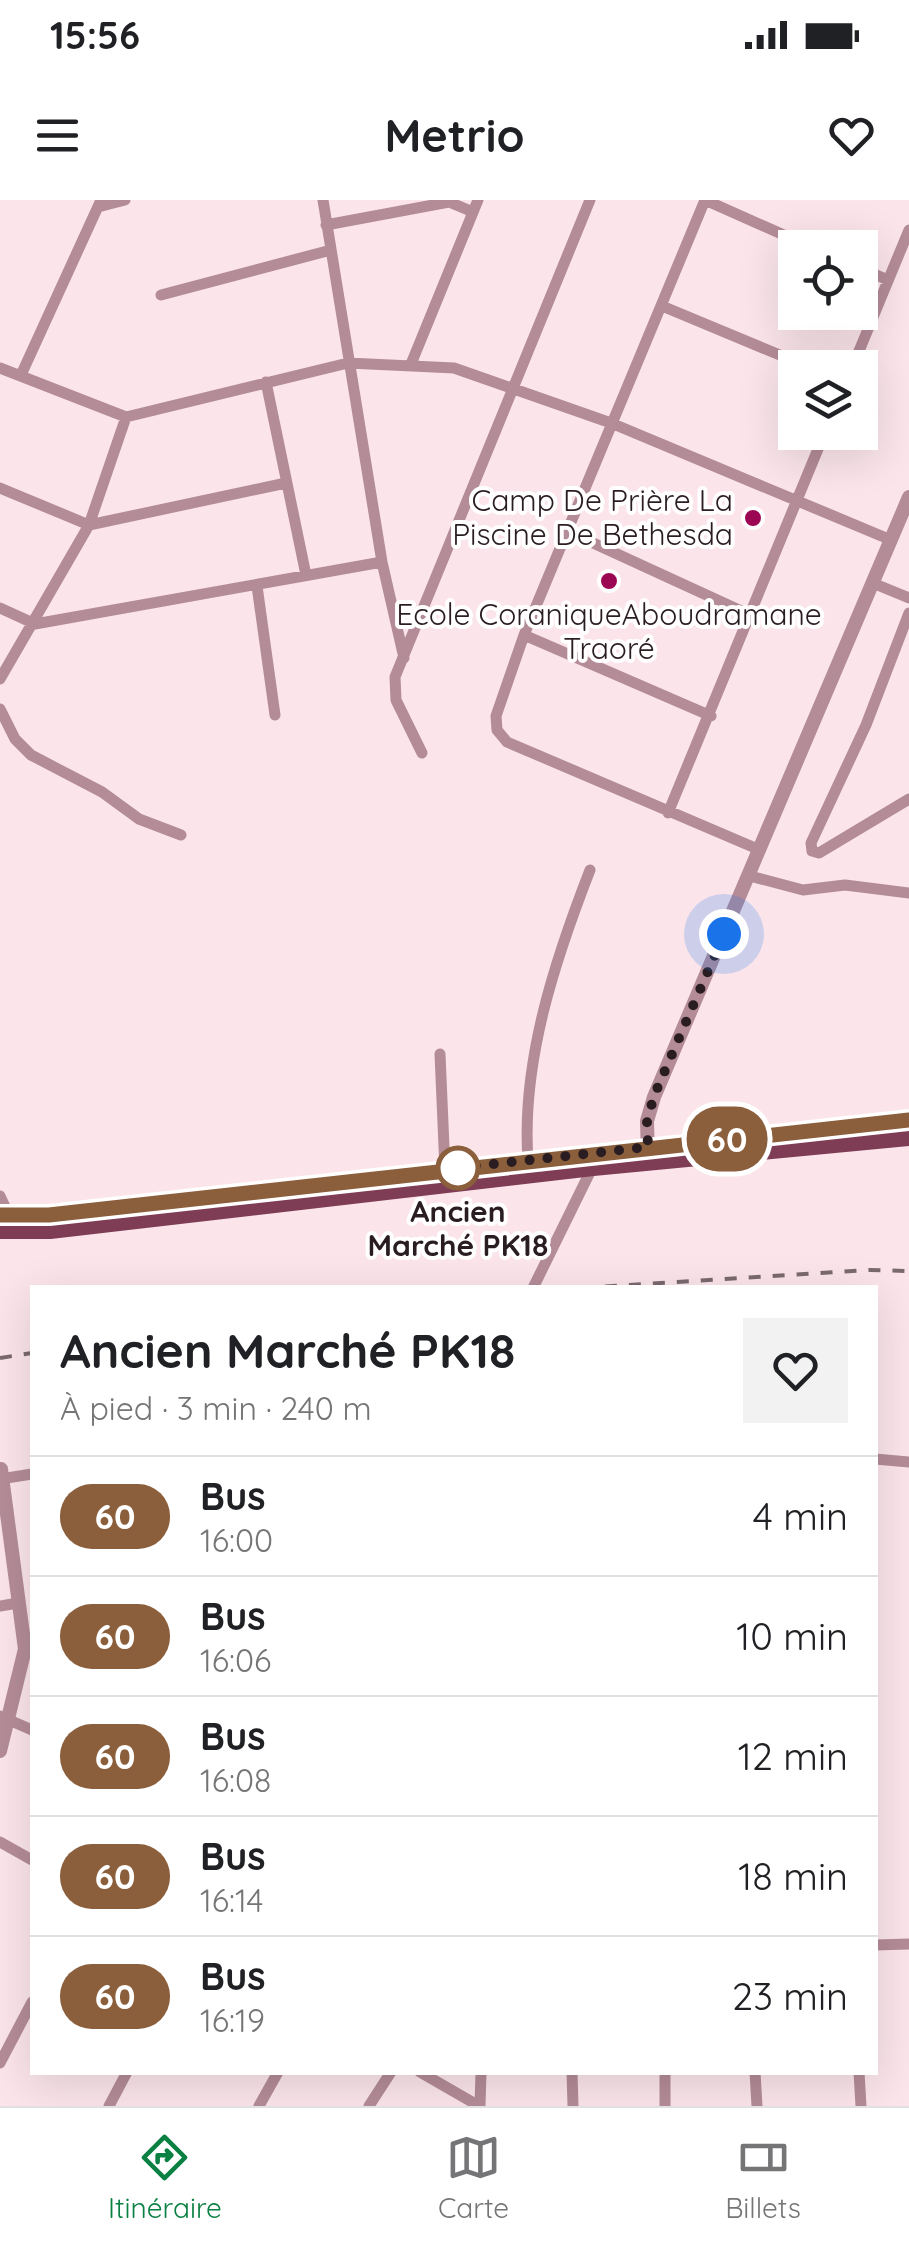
<!DOCTYPE html>
<html lang="fr">
<head>
<meta charset="utf-8">
<style>
	body { margin:0; font-family:Quicksand,sans-serif; background:#f2f2f2; color:#202124; height:100vh; display:flex; flex-direction:column; font-size:38px; white-space:nowrap }
	* { box-sizing:border-box; margin:0 }
	p { font-size:32px; color:#757577 }
	.icon { flex:none; width:55px; height:55px; fill:none; stroke:currentColor; stroke-width:2; stroke-linecap:round; stroke-linejoin:round }
	.map { position:relative; flex:1; overflow:hidden }
	.details { position:absolute; left:30px; top:1085px; width:848px; height:790px; display:flex; flex-direction:column; background:#fff; border-radius:0px; box-shadow:0 10px 40px #0002 }
	.details>* { flex:none }
	.badge { padding:0 20px; border-radius:32px; font-size:35px; line-height:65px }
	.buttons { position:absolute; left:778px; top:30px; display:grid; gap:20px }
	.buttons a { display:grid; place-items:center; width:100px; height:100px; border-radius:0px; background:#fff; box-shadow:0 10px 40px #0002; font-size:50px }
	.you { position:absolute; width:50px; height:50px; margin:-25px; border:8px solid #fff; border-radius:50%; background:#1a73e8; box-shadow:0 0 0 15px #1a73e833 }
	.map>.badge { position:absolute; translate:-50% -50%; box-shadow:0 0 0 5px #fff }
	.round { display:grid; place-items:center; flex:none; width:105px; height:105px; border-radius:0px; background:#f2f2f2 }
	.head { display:flex; align-items:center; justify-content:space-between; height:170px; padding:0 30px }
	h1 { font-size:48px; font-weight:700; line-height:75px }
	ul { padding:0; list-style:none }
	li { display:flex; align-items:center; gap:30px; height:120px; padding:0 30px; border-top:2px solid #e0e0e0 }
	li div { flex:1 }
	li b { display:block; font-size:38px }
	li em { font-style:normal }
	li .badge { min-width:110px; font-weight:700; text-align:center }
	.status { display:flex; justify-content:space-between; align-items:center; height:70px; padding:0 50px; background:#fff; direction:ltr }
	.status svg { height:28px; fill:currentColor }
	header { display:flex; justify-content:space-between; align-items:center; height:130px; padding:0 30px; background:#fff; font-size:45px; font-weight:700 }
	.dock { display:flex; justify-content:space-around; align-items:center; height:140px; border-top:2px solid #e0e0e0; background:#fff; font-size:28px; color:#757577 }
	.dock a { display:grid; justify-items:center; gap:5px }
	.dock .on { color:#0b8043 }
	.map>svg:first-child { display:block }
</style>
</head>
<body>
<div class="status"><b>15:56</b><svg viewBox="0 0 49 12"><path d="M0 12V9h3v3zM5 12V6h3v6zM10 12V3h3v9zM15 12V0h3v12zM26 1h20v11H26zM47 4h2v5h-2z"/></svg></div>
<header><svg class="icon" aria-label="menu" viewBox="0 0 24 24"><path d="M4 6h16M4 12h16M4 18h16"/></svg>Metrio<svg class="icon" aria-label="heart" viewBox="0 0 24 24"><path d="M12 20l-8-8c-3-5 5-10 8-4 3-6 11-1 8 4z"/></svg></header>
<div class="map">
<svg width="909" height="1906" viewBox="0 0 909 1906">
	<rect width="100%" height="100%" fill="#fbe5eb"/>
	<g fill="none" stroke-linecap="round" stroke-linejoin="round">
		<path stroke="#b48c98" stroke-width="11" d="M 323,0 L 382,362 L 404,458
			M 98,7 L 125,0
			M 326,25 L 449,2 L 473,12
			M 860,68 L 888,80
			M 161,95 L 331,50
			M 662,106 L 811,168
			M 411,164 L 478,0
			M 0,168 L 126,217 L 348,163 L 454,168 L 611,223 L 891,340
			M 852,168 L 909,30
			M 21,175 L 101,0
			M 266,182 L 306,375
			M 0,288 L 89,325 L 286,283
			M 567,331 L 750,415
			M 875,384 L 909,398
			M 257,386 L 275,515
			M 0,408 L 35,424 L 382,362
			M 909,413 L 866,525 L 811,643 L 812,651 L 819,653 L 909,599
			M 524,435 L 711,516
			M 0,479 L 89,325 L 126,217
			M 0,509 L 15,539 L 31,555 L 102,592 L 139,619 L 181,635
			M 422,553 L 396,500 L 395,477 L 590,0
			M 668,613 L 825,232
			M 760,650 L 507,542 L 497,530 L 496,516 L 524,435 L 705,0 L 813,48
			M 750,676 L 803,690 L 845,685 L 909,693
			M 440,854 L 445,970
			M 528,960 C 521,862 555,760 590,670
			M 0,996 L 9,1015
			M 533,1088 L 593,966
			M 875,1259 L 909,1262
			M 0,1279 L 32,1274
			M 0,1406 L 18,1403
			M 0,1516 L 32,1530
			M 0,1642 L 32,1660
			M 875,1745 L 909,1744
			M 0,1863 L 32,1802
			M 420,1872 L 479,1906
			M 572,1872 L 573,1906
			M 755,1872 L 757,1906
			M 859,1872 L 861,1906
			M 109,1906 L 127,1872
			M 259,1906 L 278,1872
			M 369,1906 L 391,1872
			M 480,1906 L 481,1872
			M 665,1906 L 665,1872"/>
		<path stroke="#b48c98" stroke-width="14" d="M 648,956 L 647,921 L 654,897 L 909,297
			M 0,1551 L 25,1449 L 1,1269"/>
		<path stroke="#7f3d55" stroke-width="18" d="M 0,1015 L 49,1015 L 909,920
			M 0,1030 L 50,1030 L 593,967 L 909,937"/>
		<path stroke="#7a696e" stroke-width="4" stroke-dasharray="12 12" stroke-linecap="butt" d="M 581,1088 L 870,1070 L 909,1071
			M 0,1158 L 32,1153"/>
	</g>
	<g fill="none" stroke-linecap="round" stroke-linejoin="round">
		<g stroke="#fff" stroke-width="22">
			<path id="line" d="M 0,1015 L 49,1015 L 909,920"/>
		</g>
		<use href="#line" stroke="#8b5e3c" stroke-width="15"/>
		<path stroke="#2a1d21" stroke-width="10" stroke-dasharray="0 18" d="M 458,968 L 648,947 L 647,921 L 654,896 L 724,734"/>
	</g>
	<g fill="#9c0754" stroke="#fff" stroke-width="4">
		<circle cx="753" cy="318" r="10"/>
		<circle cx="609" cy="381" r="10"/>
	</g>
	<circle fill="#fff" stroke="#8b5e3c" stroke-width="5" cx="458" cy="968" r="20"/>
	<g text-anchor="middle" stroke-width="8" stroke-linejoin="round" paint-order="stroke">
		<g font-size="30" fill="#2a1d21" stroke="#fff" text-anchor="end">
			<text x="733" y="311">Camp De Prière La<tspan x="733" dy="34">Piscine De Bethesda</tspan></text>
			<text x="609" y="425" text-anchor="middle">Ecole CoraniqueAboudramane<tspan x="609" dy="34">Traoré</tspan></text>
		</g>
		<g font-size="30" font-weight="bold" fill="#2a1d21" stroke="#fff">
			<text x="458" y="1022">Ancien<tspan x="458" dy="34">Marché PK18</tspan></text>
		</g>
	</g>
</svg>
<div class="buttons">
<a><svg class="icon" aria-label="locate" viewBox="0 0 24 24"><circle cx="12" cy="12" r="6"/><path d="M12 2v4M12 18v4M2 12h4M18 12h4"/></svg></a>
<a><svg class="icon" aria-label="layers" viewBox="0 0 24 24"><path d="M12 4l9 5-9 5-9-5zM3 14l9 5 9-5"/></svg></a>
</div>
<div class="you" style="left:724px;top:734px"></div>
<b class="badge" style="left:727px;top:939px;background:#8b5e3c;color:#fff">60</b>
<section class="details">
<div class="head"><div><h1>Ancien Marché PK18</h1><p>À pied · 3 min · 240 m</p></div><a class="round"><svg class="icon" aria-label="heart" viewBox="0 0 24 24"><path d="M12 20l-8-8c-3-5 5-10 8-4 3-6 11-1 8 4z"/></svg></a></div>
<ul>
<li><span class="badge" style="background:#8b5e3c;color:#fff">60</span><div><b>Bus</b><p>16:00</p></div><em>4 min</em></li>
<li><span class="badge" style="background:#8b5e3c;color:#fff">60</span><div><b>Bus</b><p>16:06</p></div><em>10 min</em></li>
<li><span class="badge" style="background:#8b5e3c;color:#fff">60</span><div><b>Bus</b><p>16:08</p></div><em>12 min</em></li>
<li><span class="badge" style="background:#8b5e3c;color:#fff">60</span><div><b>Bus</b><p>16:14</p></div><em>18 min</em></li>
<li><span class="badge" style="background:#8b5e3c;color:#fff">60</span><div><b>Bus</b><p>16:19</p></div><em>23 min</em></li>
</ul>
</section>
</div>
<nav class="dock">
<a class="on"><svg class="icon" aria-label="directions" viewBox="0 0 24 24"><path d="M12 3l9 9-9 9-9-9zM9 14v-3h6M13 9l2 2-2 2"/></svg>Itinéraire</a>
<a><svg class="icon" aria-label="map" viewBox="0 0 24 24"><path d="M3 6l6-2 6 2 6-2v14l-6 2-6-2-6 2zM9 4v14M15 6v14"/></svg>Carte</a>
<a><svg class="icon" aria-label="tickets" viewBox="0 0 24 24"><path d="M3 7h18v10H3zM15 7v10"/></svg>Billets</a>
</nav>
</body>
</html>
